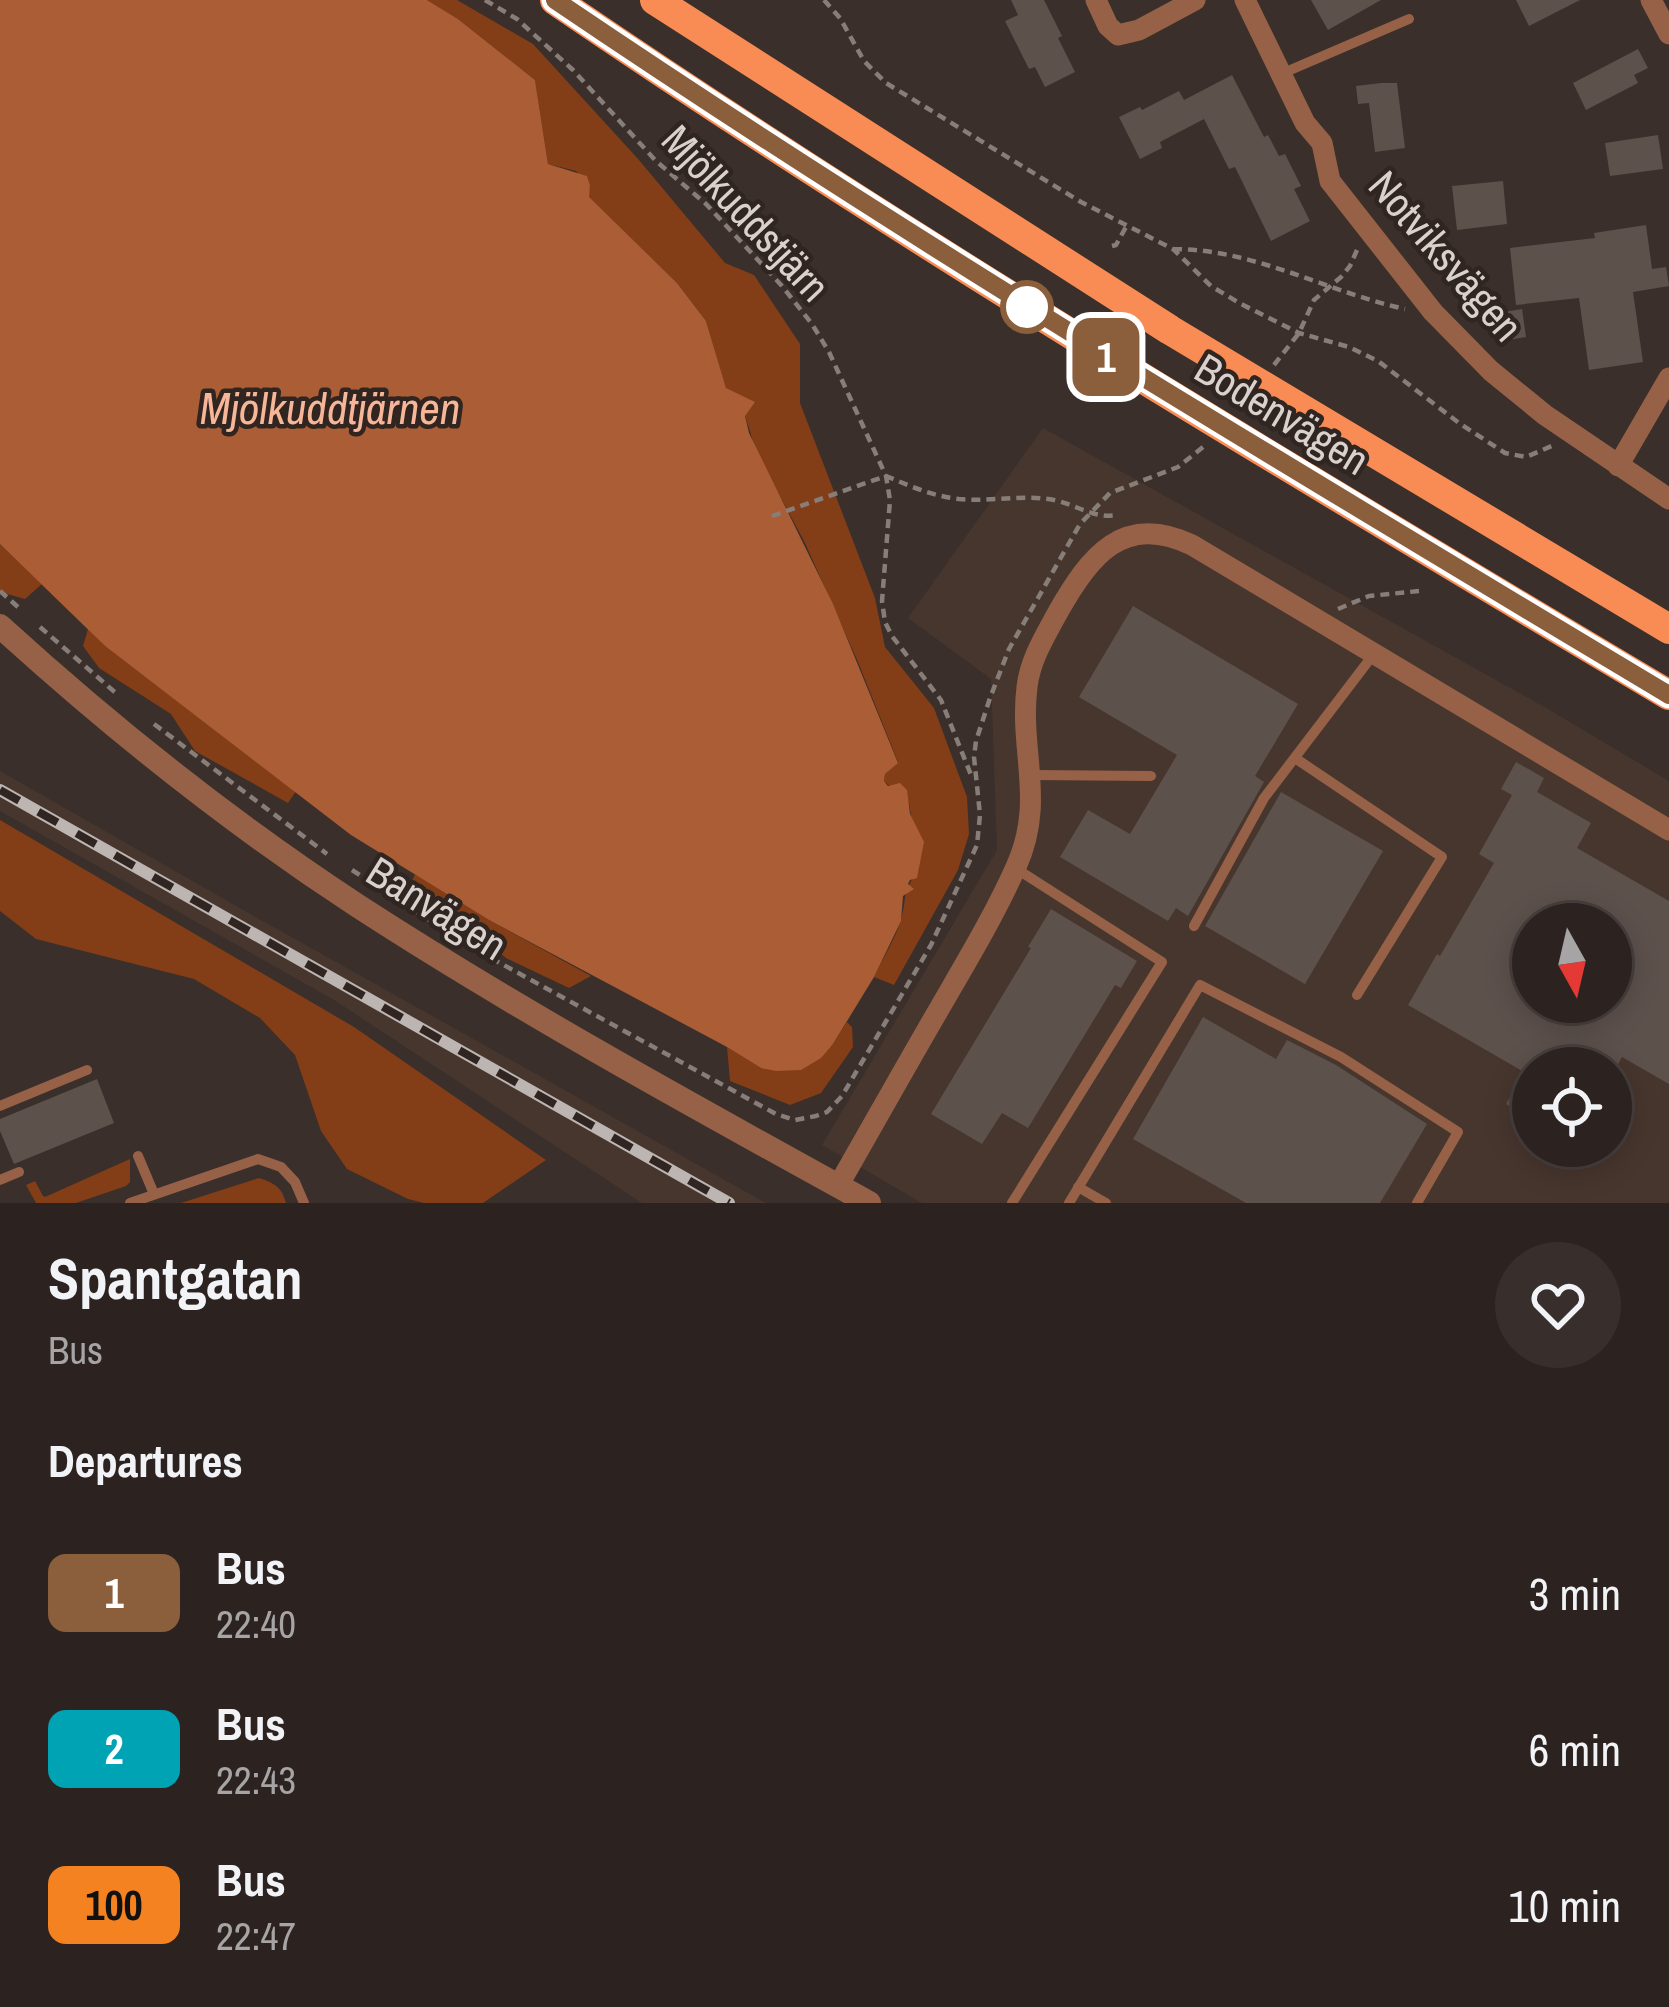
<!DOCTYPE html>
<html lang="en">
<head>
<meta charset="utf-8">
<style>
	body { margin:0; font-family:"Archivo Narrow",sans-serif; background:#382f2d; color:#f1f3f6; height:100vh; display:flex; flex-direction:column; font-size:45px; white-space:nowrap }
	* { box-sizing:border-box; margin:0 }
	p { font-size:39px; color:#a6a4a5 }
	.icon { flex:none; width:66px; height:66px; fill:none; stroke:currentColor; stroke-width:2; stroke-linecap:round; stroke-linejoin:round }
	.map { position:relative; height:1203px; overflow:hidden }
	.sheet { display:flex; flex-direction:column; background:#2c2320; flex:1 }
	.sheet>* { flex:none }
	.badge { padding:0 24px; border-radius:18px; font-size:42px; line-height:78px }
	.needle { width:78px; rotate:172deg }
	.buttons { position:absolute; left:1512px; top:903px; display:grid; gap:24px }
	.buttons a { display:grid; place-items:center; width:120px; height:120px; border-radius:50%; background:#2c2320; box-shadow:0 6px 30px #0003,0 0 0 3px #48403e; font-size:60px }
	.map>.badge { position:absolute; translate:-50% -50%; box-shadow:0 0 0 6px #fff }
	h2 { padding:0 48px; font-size:45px; line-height:108px }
	.round { display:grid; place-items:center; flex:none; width:126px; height:126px; border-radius:63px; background:#382f2d }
	.summary { display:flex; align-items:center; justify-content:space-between; height:204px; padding:0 48px }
	h1 { font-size:57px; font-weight:800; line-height:90px }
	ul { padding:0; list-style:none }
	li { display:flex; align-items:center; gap:36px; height:156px; padding:0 48px }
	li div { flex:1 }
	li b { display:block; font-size:45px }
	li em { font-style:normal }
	li .badge { min-width:132px; font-weight:700; text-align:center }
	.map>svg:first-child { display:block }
</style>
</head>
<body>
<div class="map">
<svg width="1669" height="1203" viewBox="0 0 1669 1203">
	<rect width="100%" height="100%" fill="#3a2f2a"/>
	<path fill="#47362e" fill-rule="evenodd" d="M 1043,428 L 1548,709 L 1669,781 L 1669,1203 L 922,1203 L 822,1145 L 997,850 L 991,679 L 908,618 ZM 1533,924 L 1611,924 L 1611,1002 L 1533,1002 ZM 1533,1068 L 1611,1068 L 1611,1146 L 1533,1146 Z
		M 0,771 L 238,907 L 766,1203 L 642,1203 L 334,1000 L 0,811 Z"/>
	<path fill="#833e17" d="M 427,0 L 457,0 L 533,44 L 639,160 L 725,263 L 754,275 L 800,344 L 800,403 L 875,598 L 885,647 L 934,708 L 967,797 L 969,834 L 958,870 L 894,985 L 874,977 C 882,960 894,941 900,923 C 908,897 900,895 919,869 L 909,803 L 884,781 L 885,774 L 898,762 L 858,662 L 805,543 L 756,451 L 739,396 L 726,389 L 706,321 L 677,283 L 588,197 L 590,186 L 576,171 L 548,164 L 535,80 L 458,19 Z
		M 0,544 L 42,584 L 25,599 L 0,592 Z
		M 88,629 L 105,646 L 296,791 L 288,803 L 195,751 L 171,714 L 99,668 L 83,646 Z
		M 0,820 L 354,1027 L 546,1160 L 483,1203 L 424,1203 L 408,1199 L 347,1169 L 321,1131 L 295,1055 L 260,1018 L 194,979 L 36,939 L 0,911 Z
		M 415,874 L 489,920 L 591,976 L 569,988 L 506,958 L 467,924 L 410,886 Z
		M 847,1022 L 852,1027 L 853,1047 L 821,1093 L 790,1105 L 730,1081 L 727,1047 L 761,1068 L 833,1044 Z
		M 130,1159 L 130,1182 L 126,1186 L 76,1203 L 36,1203 L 26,1185 L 35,1181 L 43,1196 L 45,1197 Z
		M 259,1178 C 274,1183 282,1187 286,1203 L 181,1203 Z"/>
	<path fill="#ab5d35" d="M 0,0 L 427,0 L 458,19 L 535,80 L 548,164 L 587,176 L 590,186 L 589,197 L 677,283 L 706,321 L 726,388 L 755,402 L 745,416 L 749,433 L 833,604 L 898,763 L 885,774 L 884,781 L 888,786 L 900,783 L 907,790 L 910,814 L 924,842 L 917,878 L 910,880 L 908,884 L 914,889 L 903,896 L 901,921 L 874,977 L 833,1044 L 821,1058 L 801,1070 L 776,1071 L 761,1068 L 727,1047 L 489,920 L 351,835 L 105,646 L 0,544 Z"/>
	<path fill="#5d514c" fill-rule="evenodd" d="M 1011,0 L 1044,0 L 1062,36 L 1058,38 L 1075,72 L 1045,87 L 1035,67 L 1029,69 L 1005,21 L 1018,15 Z
		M 1311,0 L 1381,0 L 1328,30 Z
		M 1516,0 L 1580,0 L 1529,26 Z
		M 1638,49 L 1648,68 L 1634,75 L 1638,83 L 1586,110 L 1573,83 Z
		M 1232,75 L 1264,137 L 1268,135 L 1279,156 L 1285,154 L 1301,186 L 1294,189 L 1310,221 L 1271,241 L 1235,167 L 1229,169 L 1204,119 L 1160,142 L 1162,148 L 1140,159 L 1119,117 L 1140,107 L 1142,110 L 1179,91 L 1184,100 Z
		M 1381,83 L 1397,83 L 1405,148 L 1375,152 L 1369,103 L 1358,104 L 1356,86 Z
		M 1658,135 L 1663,169 L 1610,176 L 1605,143 Z
		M 1503,181 L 1507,224 L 1457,230 L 1452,186 Z
		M 1646,225 L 1652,269 L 1666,267 L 1669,286 L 1633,292 L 1643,362 L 1589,370 L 1579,298 L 1516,305 L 1510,248 L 1595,238 L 1594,233 Z
		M 1522,309 L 1526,337 L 1502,341 L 1498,313 Z
		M 1133,606 L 1298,704 L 1255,776 L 1264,782 L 1188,916 L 1176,908 L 1168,921 L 1060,857 L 1088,810 L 1130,834 L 1177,755 L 1079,697 Z
		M 1516,762 L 1544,778 L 1537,792 L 1591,823 L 1577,848 L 1669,901 L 1669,1084 L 1622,1057 L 1616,1068 L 1533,1068 L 1533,1120 L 1506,1104 L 1524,1072 L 1408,1005 L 1437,954 L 1440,956 L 1494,863 L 1479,854 L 1512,795 L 1501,789 ZM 1533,924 L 1611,924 L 1611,1002 L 1533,1002 Z
		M 1281,792 L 1383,851 L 1305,984 L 1205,926 Z
		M 1051,909 L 1137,961 L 1121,988 L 1115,985 L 1028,1128 L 1002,1113 L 982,1144 L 931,1114 L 1031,948 L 1028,947 Z
		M 1203,1017 L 1276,1059 L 1287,1040 L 1336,1065 L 1427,1124 L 1380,1203 L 1246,1203 L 1133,1139 Z
		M 97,1079 L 114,1123 L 14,1164 L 0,1131 L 0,1119 Z"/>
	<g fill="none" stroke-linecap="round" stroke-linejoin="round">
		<path stroke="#877e7a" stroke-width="4.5" stroke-dasharray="9 6" stroke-linecap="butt" d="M 485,0 L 517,19 L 573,70 L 656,161 L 706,204 L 782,286 L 812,324 L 829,352 L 886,476 L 890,500 L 882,601 L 885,622 L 892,636 L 941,700 L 971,775
			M 824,0 L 840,18 L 864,61 L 886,83 L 1081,202 L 1173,249 L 1211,286 L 1241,304 L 1299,333 L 1349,347 L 1378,361 L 1459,423 L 1505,453 L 1526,457 L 1554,445
			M 1112,246 L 1116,245 L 1127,225
			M 1173,249 C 1255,249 1327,292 1405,309
			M 1274,365 L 1299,333 L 1314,300 L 1341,277 L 1350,266 L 1357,250
			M 772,516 L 886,476 C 910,486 932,496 959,499 C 991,502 1022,494 1054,500 C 1077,505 1094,519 1118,515
			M 0,591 L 18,607
			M 1338,609 L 1369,596 L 1419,591
			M 40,627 L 117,694
			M 154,724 L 327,854
			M 352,870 L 443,929
			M 478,951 L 776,1114 L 795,1120 L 816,1116 L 827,1112 L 842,1096 L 931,945 L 977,845 L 980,815 L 974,757 L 976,741 L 990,698 L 1009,649 L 1080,524 L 1110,493 L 1178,467 L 1203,447"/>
		<path stroke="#966147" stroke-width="10" d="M 1281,74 L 1409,19
			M 1295,758 L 1442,857 L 1357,995
			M 1032,775 L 1151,776
			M 1194,926 L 1264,798 L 1373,655
			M 0,1106 L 87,1070
			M 138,1156 L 154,1194
			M 0,1180 L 19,1172
			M 1078,1187 L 1106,1203
			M 130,1203 L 258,1159 L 281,1167 L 295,1182 L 304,1203
			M 1012,1203 L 1162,962 L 1015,868
			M 1069,1203 L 1200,985 L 1341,1057 L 1458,1132 L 1417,1203"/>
		<path stroke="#966147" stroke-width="21" d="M 1096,0 L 1108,26 L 1118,35 L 1139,30 L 1195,0
			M 1245,0 L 1305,123 L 1322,143 L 1330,181 L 1433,312 L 1491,371 L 1545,415 L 1669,499
			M 1651,0 L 1669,34
			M 1618,466 L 1669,378
			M 838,1186 C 873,1125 907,1064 942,1004 C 968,959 995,914 1016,867 C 1046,801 1019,752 1027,687 C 1030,660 1045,636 1058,612 C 1090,556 1123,512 1192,545 L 1669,830"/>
		<path stroke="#966147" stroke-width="24" d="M 0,626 C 112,728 231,823 358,906 C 523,1013 697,1108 869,1203"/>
		<path stroke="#f88c54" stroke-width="30" d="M 555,0 C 917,247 1293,471 1669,695
			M 655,0 L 1170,330 L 1669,629"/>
		<g stroke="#bdb5b2" stroke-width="12">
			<path id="rail" d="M 0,790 L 729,1203"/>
		</g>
		<use href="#rail" stroke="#302520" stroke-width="8" stroke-dasharray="22" stroke-linecap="butt"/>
	</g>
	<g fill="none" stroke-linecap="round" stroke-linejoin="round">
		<g stroke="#fff" stroke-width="27">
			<path id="line" d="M 555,0 C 918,246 1294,470 1669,695"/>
		</g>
		<use href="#line" stroke="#8b5e3c" stroke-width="18"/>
	</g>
	<circle fill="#fff" stroke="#8b5e3c" stroke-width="6" cx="1027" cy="307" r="24"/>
	<g text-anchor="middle" stroke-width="9" stroke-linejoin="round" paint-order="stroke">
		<g font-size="42" fill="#d8d1ce" stroke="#302520">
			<text transform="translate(746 213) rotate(47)" y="15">Mjölkuddstjärn</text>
			<text transform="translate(1446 256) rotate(49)" y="15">Notviksvägen</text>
			<text transform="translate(1282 414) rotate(31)" y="15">Bodenvägen</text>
			<text transform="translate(437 908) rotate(32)" y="15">Banvägen</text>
		</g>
		<g font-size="45" font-style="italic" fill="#f7b697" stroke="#302520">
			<text x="330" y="424">Mjölkuddtjärnen</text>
		</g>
	</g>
</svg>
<div class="buttons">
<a><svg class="needle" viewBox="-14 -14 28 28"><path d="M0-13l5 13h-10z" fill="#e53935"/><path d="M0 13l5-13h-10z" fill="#a6a4a5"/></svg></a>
<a><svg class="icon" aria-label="locate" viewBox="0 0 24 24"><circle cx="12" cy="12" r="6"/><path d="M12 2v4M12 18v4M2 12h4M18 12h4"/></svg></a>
</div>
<b class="badge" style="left:1106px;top:357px;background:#8b5e3c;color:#fff">1</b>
</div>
<section class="sheet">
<div class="summary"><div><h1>Spantgatan</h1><p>Bus</p></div><a class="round"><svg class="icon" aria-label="heart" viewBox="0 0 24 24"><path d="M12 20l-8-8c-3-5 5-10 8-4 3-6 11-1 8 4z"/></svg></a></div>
<h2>Departures</h2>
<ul>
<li><span class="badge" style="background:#8b5e3c;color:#fff">1</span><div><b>Bus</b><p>22:40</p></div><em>3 min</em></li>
<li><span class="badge" style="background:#00a3b4;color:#fff">2</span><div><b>Bus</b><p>22:43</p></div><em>6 min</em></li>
<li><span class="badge" style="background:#f58220;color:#111">100</span><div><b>Bus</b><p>22:47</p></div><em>10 min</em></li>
</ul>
</section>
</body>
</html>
